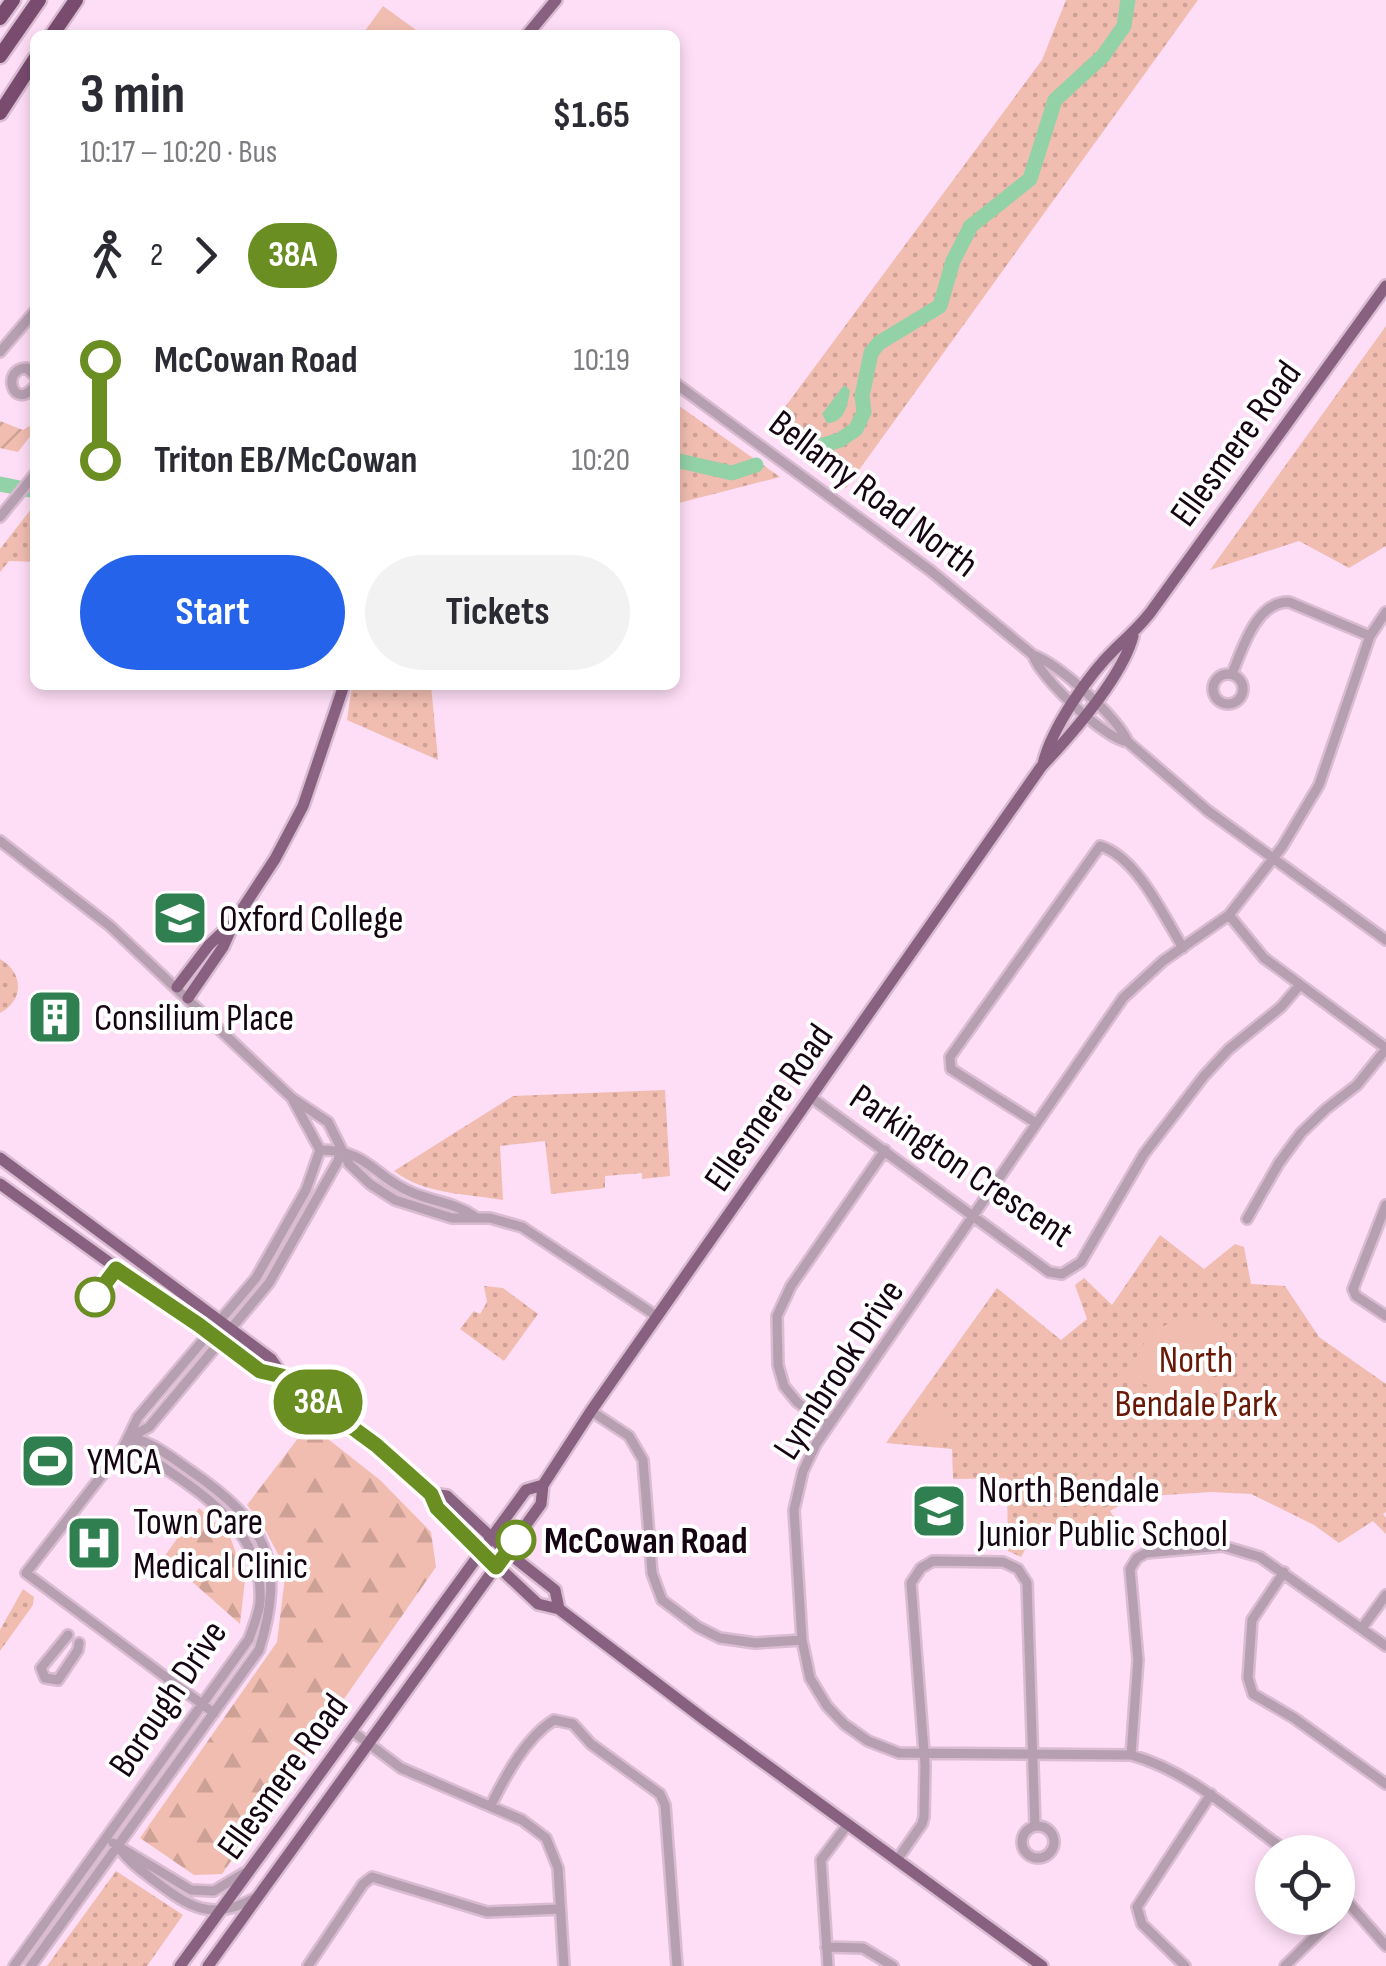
<!DOCTYPE html>
<html lang="en">
<head>
<meta charset="utf-8">
<style>
	body { margin:0; font-family:"Sofia Sans Condensed",sans-serif; background:#f2f2f3; color:#2b2b33; height:100vh; display:flex; flex-direction:column; font-size:38px; white-space:nowrap }
	* { box-sizing:border-box; margin:0 }
	p { font-size:32px; color:#7c7c81 }
	.icon { flex:none; width:55px; height:55px; fill:none; stroke:currentColor; stroke-width:2; stroke-linecap:round; stroke-linejoin:round }
	.map { position:relative; flex:1; overflow:hidden }
	.panel { position:absolute; left:30px; top:30px; width:650px; height:660px; display:flex; flex-direction:column; background:#fff; border-radius:15px; box-shadow:0 5px 15px #0003 }
	.panel>* { flex:none }
	.badge { padding:0 20px; border-radius:32px; font-size:35px; line-height:65px }
	.controls { position:absolute; left:1255px; top:1835px; display:grid; gap:20px }
	.controls a { display:grid; place-items:center; width:100px; height:100px; border-radius:50%; background:#fff; box-shadow:0 5px 15px #0003; font-size:50px }
	.map>.badge { position:absolute; translate:-50% -50%; box-shadow:0 0 0 5px #fff }
	.legs { display:flex; align-items:center; gap:15px; height:110px; padding:0 50px; font-size:32px }
	.legs p { margin-inline-start:auto }
	.summary { display:flex; align-items:center; justify-content:space-between; height:170px; padding:0 50px }
	h1 { font-size:55px; font-weight:700; line-height:75px }
	.cta { display:flex; gap:20px; margin-top:auto; padding:20px 50px }
	.cta a { flex:1; height:115px; border-radius:60px; background:#2563eb; color:#fff; font-size:40px; font-weight:700; line-height:115px; text-align:center }
	.cta a+a { background:#f2f2f3; color:#2b2b33 }
	ul { padding:0 50px; list-style:none }
	li { display:flex; align-items:center; gap:35px; height:100px; font-size:38px }
	li i { display:grid; place-items:center; width:15px; height:100%; margin:0 12px; background:currentColor }
	li i::after { content:''; width:25px; height:25px; margin:-12px; border:8px solid; border-radius:50%; background:#fff }
	li p { margin-inline-start:auto }
	li:first-child i { background:linear-gradient(#0000 50%,currentColor 0) }
	li:last-child i { background:linear-gradient(currentColor 50%,#0000 0) }
	.map>svg:first-child { display:block }
</style>
</head>
<body>
<div class="map">
<svg width="1386" height="1966" viewBox="0 0 1386 1966">
	<defs>
		<pattern id="grass-dots" width="8" height="8" patternUnits="userSpaceOnUse" patternTransform="scale(2.5)"><rect width="8" height="8" fill="#f1bdb1"/><path d="M2 2h.1M6 6h.1" fill="none" stroke="#cea197" stroke-width="1.8" stroke-linecap="round"/></pattern>
		<pattern id="forest-firs" width="22" height="20" patternUnits="userSpaceOnUse" patternTransform="scale(2.5)"><rect width="22" height="20" fill="#f1bdb1"/><path d="M5 1l3.5 6h-7zM16 11l3.5 6h-7z" fill="#cea197"/></pattern>
		<pattern id="garden-furrows" width="10" height="10" patternUnits="userSpaceOnUse" patternTransform="scale(2.5)"><rect width="10" height="10" fill="#f1bdb1"/><path d="M-1 1l2-2M0 10L10 0M9 11l2-2" fill="none" stroke="#cea197"/></pattern>
	</defs>
	<rect width="100%" height="100%" fill="#fedef6"/>
	<path fill="url(#grass-dots)" d="M 1066,0 L 1198,0 L 846,488 L 768,430 L 1042,60 Z
		M 1386,326 L 1386,546 L 1349,568 L 1299,541 L 1210,570 Z
		M 675,403 L 780,477 L 675,504 Z
		M 35,504 L 35,562 L 9,561 L 0,572 L 0,549 Z
		M 352,685 L 431,685 L 438,760 L 347,720 Z
		M 0,959 C 24,973 24,1000 0,1013 Z
		M 665,1090 L 670,1176 L 642,1179 L 642,1173 L 605,1176 L 605,1188 L 551,1194 L 545,1141 L 500,1146 L 503,1200 C 468,1194 423,1194 394,1171 L 513,1096 Z
		M 1160,1235 L 1204,1269 L 1235,1244 L 1244,1247 L 1251,1284 L 1285,1286 L 1319,1337 L 1386,1384 L 1386,1512 L 1383,1514 L 1386,1518 L 1386,1534 L 1373,1521 L 1339,1543 L 1314,1525 L 1251,1494 L 1211,1492 L 1134,1497 L 1110,1511 L 1131,1544 L 1125,1550 L 1101,1531 L 1041,1522 L 1021,1557 L 1008,1551 L 1007,1478 L 953,1479 L 952,1449 L 886,1443 L 997,1288 L 1061,1340 L 1087,1319 L 1075,1285 L 1084,1278 L 1112,1305 Z
		M 484,1286 L 503,1288 L 538,1314 L 504,1361 L 460,1329 L 474,1311 L 480,1314 L 487,1302 Z
		M 23,1589 L 34,1597 L 33,1605 L 0,1651 L 0,1630 Z
		M 116,1871 L 183,1915 L 147,1966 L 47,1966 Z"/>
	<path fill="url(#forest-firs)" d="M 309,1424 L 380,1480 L 431,1532 L 436,1567 L 222,1874 L 194,1875 L 140,1838 L 277,1642 L 286,1569 L 262,1524 L 247,1505 Z
		M 199,1508 L 230,1536 L 245,1580 L 240,1624 L 164,1557 Z"/>
	<path fill="url(#garden-furrows)" d="M 0,421 L 23,430 L 35,423 L 35,430 L 18,452 L 0,448 Z"/>
	<path fill="#f1bdb1" d="M 383,6 L 423,35 L 362,35 Z
		M 1193,1317 L 1221,1321 L 1207,1402 L 1201,1406 L 1130,1378 C 1136,1344 1158,1321 1193,1317 Z
		M 937,1409 L 945,1410 L 952,1417 L 952,1433 L 943,1440 L 923,1438 L 918,1433 L 917,1425 Z"/>
	<path fill="#93d1a7" d="M 844,385 L 850,390 C 848,405 844,423 827,423 L 822,414 Z"/>
	<g fill="none" stroke-linecap="round" stroke-linejoin="round">
		<path stroke="#93d1a7" stroke-width="15" d="M 807,450 L 840,440 L 856,429 L 864,412 L 862,396 L 871,353 L 879,343 L 940,306 L 953,261 L 971,226 L 1030,179 L 1055,100 L 1103,56 L 1124,26 L 1128,0
			M 675,460 L 732,473 L 756,465
			M 0,484 L 35,491"/>
		<g stroke="#d9bbd2" stroke-width="14">
			<path id="minor" d="M 0,352 L 35,311
				M 35,376 L 27,368 C 0,368 13,413 35,386
				M 675,383 L 931,571 L 1033,655 C 1059,664 1117,717 1128,742 L 1208,811 L 1386,940
				M 0,517 L 35,474
				M 1033,655 C 1039,677 1106,740 1128,742
				M1213 689a15 15 0 1 1 30 0a15 15 0 1 1-30 0Z
				M 1232,674 C 1242,650 1256,601 1289,602 L 1370,636
				M 0,841 L 110,926 L 292,1098 L 328,1122 L 349,1164 L 370,1184 L 395,1200 L 452,1218 L 490,1218 L 522,1227 L 658,1317
				M 1229,915 L 1264,958 L 1386,1048
				M 812,1098 L 1049,1272 L 1062,1274 L 1081,1262 L 1144,1154 L 1204,1076 L 1229,1049 L 1281,1007 L 1299,986
				M 293,1100 L 320,1150
				M 1036,1123 L 951,1069 L 950,1057 L 1100,846 C 1136,856 1164,916 1183,948
				M 320,1150 C 370,1150 373,1177 413,1193 C 435,1202 455,1203 474,1216
				M 1386,1205 L 1353,1289 L 1356,1296 L 1386,1316
				M 1247,1219 L 1279,1163 L 1301,1133 L 1326,1109 L 1357,1085 L 1386,1049
				M 591,1411 L 629,1436 L 643,1460 L 652,1573 L 662,1600 L 698,1627 L 720,1638 L 755,1643 L 802,1640
				M 828,1425 L 797,1402 L 784,1386 L 778,1365 L 777,1316 L 791,1286 L 885,1150
				M 130,1437 L 149,1427 L 269,1283 L 338,1161 L 340,1150
				M 1284,1572 L 1252,1620 L 1248,1678 L 1253,1694 L 1294,1718 L 1386,1784
				M 1362,1628 L 1386,1595
				M 68,1635 L 41,1668 L 45,1678 L 58,1680 L 78,1650 L 79,1643
				M 214,1713 L 26,1573 L 123,1448 L 138,1417 L 256,1278 L 306,1190 L 320,1150
				M 352,1731 L 401,1768 L 522,1820 L 546,1838 L 558,1868 L 564,1966
				M 1131,1755 L 1138,1660 L 1130,1569 L 1137,1558 L 1146,1553 L 1223,1546 L 1260,1557 L 1386,1646
				M 491,1805 C 505,1777 526,1737 554,1720 L 573,1724 L 591,1744 L 660,1794 L 665,1805 L 677,1966
				M1022 1842a16 16 0 1 1 32 0a16 16 0 1 1-32 0Z
				M 113,1843 L 191,1890 L 214,1891 L 244,1873
				M 120,1849 C 129,1862 142,1871 155,1881 C 189,1907 212,1922 255,1898
				M 1288,1852 C 1237,1817 1192,1772 1131,1755 L 899,1753 L 868,1741 L 844,1724 L 827,1706 L 810,1678 L 802,1640 L 794,1510 L 803,1471 L 816,1444 L 1123,998 L 1163,961 L 1229,915 L 1282,847 L 1319,785 L 1370,636 L 1386,612
				M 897,1860 L 922,1824 L 924,1817 L 925,1765 L 911,1583 L 921,1568 L 933,1561 L 1003,1562 L 1018,1569 L 1027,1583 L 1035,1826
				M 1338,1891 L 1386,1946
				M 826,1947 L 863,1948 L 893,1966
				M 14,1966 L 249,1639 C 253,1627 259,1614 260,1602 C 265,1525 194,1490 140,1451 L 130,1437
				M 31,1966 L 259,1650 C 287,1561 265,1522 191,1471 C 171,1457 154,1443 130,1437
				M 308,1966 L 363,1884 L 372,1877 L 487,1912 L 560,1909
				M 828,1966 L 821,1860 L 848,1824
				M 1185,1966 L 1142,1924 L 1137,1907 L 1211,1794
				M 1285,1966 L 1334,1918"/>
		</g>
		<g stroke="#d9bbd2" stroke-width="16">
			<path id="major" d="M 527,35 L 556,0
				M 1043,764 C 1052,727 1089,674 1116,648 C 1129,636 1139,627 1150,613 L 1386,286
				M 177,987 L 209,945 L 229,926
				M 188,998 L 223,947 L 235,920 L 275,859 L 303,806 L 344,685
				M 0,1158 L 271,1359 L 283,1376 L 376,1445 L 431,1494 L 437,1509 L 538,1604 L 559,1609 L 705,1720 L 1042,1966
				M 0,1184 L 260,1371 L 283,1376
				M 431,1494 L 447,1496 L 507,1552 L 555,1590 L 559,1609
				M 180,1966 L 526,1490 L 543,1485
				M 208,1966 L 541,1504 L 543,1485 L 591,1411 L 1041,767 C 1071,735 1122,678 1133,636"/>
		</g>
		<g stroke="#d9bbd2" stroke-width="19">
			<path id="highway" d="M 0,18 L 13,0
				M 52,35 L 76,0
				M 0,56 L 39,0
				M 0,113 L 35,59"/>
		</g>
		<use href="#minor" stroke="#b69fb0" stroke-width="9"/>
		<use href="#major" stroke="#896180" stroke-width="11"/>
		<use href="#highway" stroke="#784b6f" stroke-width="14"/>
	</g>
	<g fill="none" stroke-linecap="round" stroke-linejoin="round">
		<g stroke="#fff" stroke-width="22">
			<path id="line-1" d="M 95,1297 L 116,1269 L 199,1325 L 260,1371 L 282,1376 L 376,1445 L 431,1494 L 437,1508 L 496,1567 L 516,1540"/>
		</g>
		<use href="#line-1" stroke="#6b8e23" stroke-width="15"/>
	</g>
	<defs>
		<g id="university-square" transform="scale(2.875)"><rect x="-9" y="-9" width="18" height="18" rx="4" fill="#2f7f50" stroke="#fff"/><path d="M0-5L7-2L0 1L-7-2ZM-4 1L0 2.5L4 1V4Q0 6-4 4Z" fill="#fff"/></g>
		<g id="building-square" transform="scale(2.875)"><rect x="-9" y="-9" width="18" height="18" rx="4" fill="#2f7f50" stroke="#fff"/><path d="M-4-6H4V6H1V3H-1V6H-4ZM-2.5-4.3h1.7v1.8h-1.7ZM.8-4.3h1.7v1.8H.8ZM-2.5-1h1.7V.8h-1.7ZM.8-1h1.7V.8H.8Z" fill="#fff"/></g>
		<g id="stadium-square" transform="scale(2.875)"><rect x="-9" y="-9" width="18" height="18" rx="4" fill="#2f7f50" stroke="#fff"/><path d="M0-5a6.5 5 0 1 0 0 10a6.5 5 0 1 0 0-10ZM-3.5-1.8h7v3.6h-7Z" fill="#fff"/></g>
		<g id="school-square" transform="scale(2.875)"><rect x="-9" y="-9" width="18" height="18" rx="4" fill="#2f7f50" stroke="#fff"/><path d="M0-5L7-2L0 1L-7-2ZM-4 1L0 2.5L4 1V4Q0 6-4 4Z" fill="#fff"/></g>
		<g id="hospital-square" transform="scale(2.875)"><rect x="-9" y="-9" width="18" height="18" rx="4" fill="#2f7f50" stroke="#fff"/><path d="M-5-5h3v3.5h4V-5h3V5h-3V1.5h-4V5h-3Z" fill="#fff"/></g>
	</defs>
	<g fill-rule="evenodd">
		<use href="#university-square" x="180" y="918"/>
		<use href="#building-square" x="55" y="1017"/>
		<use href="#stadium-square" x="48" y="1461"/>
		<use href="#school-square" x="939" y="1511"/>
		<use href="#hospital-square" x="94" y="1543"/>
	</g>
	<g fill="#fff" stroke="#6b8e23" stroke-width="5">
		<circle cx="95" cy="1297" r="18"/>
		<circle cx="516" cy="1540" r="18"/>
	</g>
	<g text-anchor="middle" stroke-width="8" stroke-linejoin="round" paint-order="stroke">
		<g font-size="38" fill="#150512" stroke="#fff">
			<text transform="translate(1235 443) rotate(-54)" y="13">Ellesmere Road</text>
			<text transform="translate(874 493) rotate(37)" y="13">Bellamy Road North</text>
			<text transform="translate(768 1107) rotate(-55)" y="13">Ellesmere Road</text>
			<text transform="translate(962 1165) rotate(34)" y="13">Parkington Crescent</text>
			<text transform="translate(838 1369) rotate(-57)" y="13">Lynnbrook Drive</text>
			<text transform="translate(167 1698) rotate(-56)" y="13">Borough Drive</text>
			<text transform="translate(282 1776) rotate(-54)" y="13">Ellesmere Road</text>
		</g>
		<g font-size="38" fill="#150512" stroke="#fff" text-anchor="start">
			<text x="219" y="931">Oxford College</text>
			<text x="94" y="1030">Consilium Place</text>
			<text x="87" y="1474">YMCA</text>
			<text x="978" y="1502">North Bendale<tspan x="978" dy="44">Junior Public School</tspan></text>
			<text x="133" y="1534">Town Care<tspan x="133" dy="44">Medical Clinic</tspan></text>
		</g>
		<g font-size="38" fill="#681804" stroke="#fff">
			<text x="1196" y="1372">North<tspan x="1196" dy="44">Bendale Park</tspan></text>
		</g>
		<g font-size="38" font-weight="bold" fill="#150512" stroke="#fff" text-anchor="start">
			<text x="544" y="1553">McCowan Road</text>
		</g>
	</g>
</svg>
<div class="controls">
<a><svg class="icon" aria-label="locate" viewBox="0 0 24 24"><circle cx="12" cy="12" r="6"/><path d="M12 2v4M12 18v4M2 12h4M18 12h4"/></svg></a>
</div>
<b class="badge" style="left:318px;top:1402px;background:#6b8e23;color:#fff">38A</b>
<section class="panel">
<div class="summary"><div><h1>3 min</h1><p>10:17 – 10:20 · Bus</p></div><b>$1.65</b></div>
<div class="legs"><svg class="icon" aria-label="walk" viewBox="0 0 24 24"><circle cx="13" cy="4" r="2"/><path d="M13 8l-2 6 4 7M11 14l-3 7M7 12l3-4h3l4 4"/></svg>2<svg class="icon" aria-label="forward" viewBox="0 0 24 24"><path d="M9 5l7 7-7 7"/></svg><b class="badge" style="background:#6b8e23;color:#fff">38A</b></div>
<ul>
<li><i style="color:#6b8e23"></i><b>McCowan Road</b><p>10:19</p></li>
<li><i style="color:#6b8e23"></i><b>Triton EB/McCowan</b><p>10:20</p></li>
</ul>
<div class="cta"><a>Start</a><a>Tickets</a></div>
</section>
</div>
</body>
</html>
